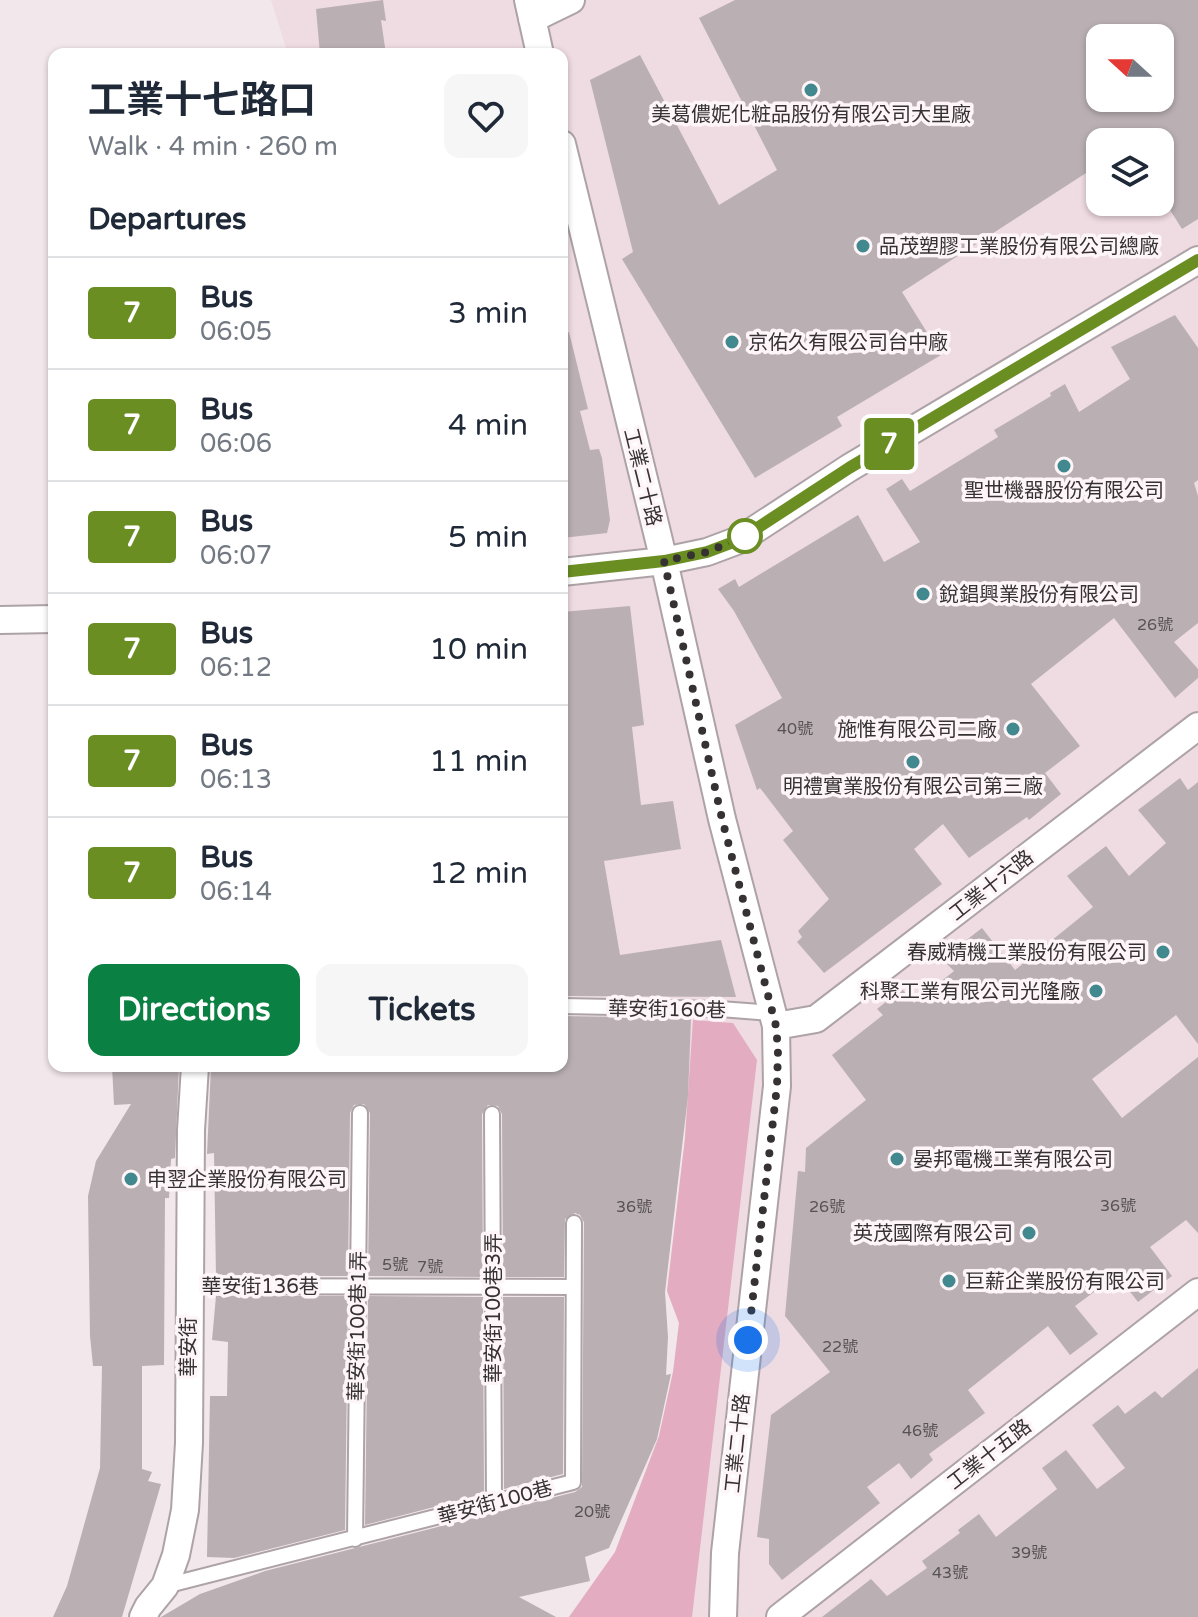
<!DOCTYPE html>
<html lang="en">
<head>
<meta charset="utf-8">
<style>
	body { margin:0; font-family:"Varela Round","Noto Sans TC",sans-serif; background:#f6f6f7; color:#1f2937; height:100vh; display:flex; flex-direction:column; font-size:30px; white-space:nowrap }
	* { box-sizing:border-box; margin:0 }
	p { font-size:26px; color:#747a83 }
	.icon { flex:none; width:44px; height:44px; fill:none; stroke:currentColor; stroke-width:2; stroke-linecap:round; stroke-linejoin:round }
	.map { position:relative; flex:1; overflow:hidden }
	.side { position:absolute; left:48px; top:48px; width:520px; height:1024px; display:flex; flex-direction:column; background:#fff; border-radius:16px; box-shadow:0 2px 6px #0004 }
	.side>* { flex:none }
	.badge { padding:0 16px; border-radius:6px; font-size:28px; line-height:52px }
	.needle { width:52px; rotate:291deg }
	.fabs { position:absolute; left:1086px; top:24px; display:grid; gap:16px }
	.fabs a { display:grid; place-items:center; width:88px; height:88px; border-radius:16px; background:#fff; box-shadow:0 2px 6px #0004; font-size:40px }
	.you { position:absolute; width:40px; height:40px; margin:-20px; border:6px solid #fff; border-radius:50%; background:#1a73e8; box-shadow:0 0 0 12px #1a73e833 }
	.map>.badge { position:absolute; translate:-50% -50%; box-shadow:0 0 0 4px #fff }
	h2 { padding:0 40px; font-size:30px; line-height:72px }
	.round { display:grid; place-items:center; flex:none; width:84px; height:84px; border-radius:16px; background:#f6f6f7 }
	.head { display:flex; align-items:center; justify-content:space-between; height:136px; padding:0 40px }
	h1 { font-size:38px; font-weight:700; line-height:60px }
	.primary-button { display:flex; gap:16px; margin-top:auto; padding:16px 40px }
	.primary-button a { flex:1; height:92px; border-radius:16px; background:#0b8043; color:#fff; font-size:32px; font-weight:700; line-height:92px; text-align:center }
	.primary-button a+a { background:#f6f6f7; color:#1f2937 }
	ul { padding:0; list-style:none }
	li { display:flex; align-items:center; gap:24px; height:112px; padding:0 40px; border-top:2px solid #e0e1e3 }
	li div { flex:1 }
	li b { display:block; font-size:30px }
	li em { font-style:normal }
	li .badge { min-width:88px; font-weight:700; text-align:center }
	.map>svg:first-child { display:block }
</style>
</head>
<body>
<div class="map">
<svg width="1198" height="1617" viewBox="0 0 1198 1617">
	<rect width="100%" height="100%" fill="#f2e7eb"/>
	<path fill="#efdbe2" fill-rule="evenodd" d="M 271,0 L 1198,0 L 1198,1617 L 569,1617 L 615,1552 L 659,1436 L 673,1372 L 679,1323 L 667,1291 L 685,1138 L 687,1045 L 680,998 L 562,996 L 562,54 L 288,54 ZM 1100,38 L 1160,38 L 1160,98 L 1100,98 ZM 1100,142 L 1160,142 L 1160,202 L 1100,202 Z"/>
	<path fill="#e3acc0" d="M 693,1020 L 733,1023 L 757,1060 L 692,1617 L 569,1617 L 615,1552 L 659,1436 L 673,1372 L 679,1323 L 667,1291 L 685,1138 Z"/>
	<path fill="#bab0b3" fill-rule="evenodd" d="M 383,0 L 386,21 L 381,20 L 386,54 L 320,54 L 316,9 Z
		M 735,0 L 1198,0 L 1198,219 L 1182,229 L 1160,194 L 1160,142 L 1100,142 L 1100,164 L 902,292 L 941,355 L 837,417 L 842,426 L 755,478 L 622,259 L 633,252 L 590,80 L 640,55 L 719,205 L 777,170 L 699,18 ZM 1100,38 L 1160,38 L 1160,98 L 1100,98 Z
		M 1175,315 L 1198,348 L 1198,480 L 1194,483 L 1198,496 L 1198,623 L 1174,642 L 1198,669 L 1198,678 L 1175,698 L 1114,618 L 1031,684 L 1080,746 L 1045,773 L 1061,794 L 1029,820 L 1027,817 L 969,858 L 943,824 L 914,849 L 942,884 L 824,973 L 797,942 L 802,937 L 798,931 L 829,899 L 783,840 L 793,831 L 760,788 L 757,790 L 735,725 L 782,698 L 734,611 L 718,589 L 735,579 L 739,587 L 858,515 L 884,562 L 920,542 L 886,489 L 902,479 L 910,491 L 998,437 L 994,430 L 1051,396 L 1050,393 L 1065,384 L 1079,412 L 1130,379 L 1111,347 Z
		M 569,332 L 588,409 L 580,411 L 590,450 L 599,449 L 602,458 L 610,520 L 607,533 L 562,538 L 562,333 Z
		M 630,606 L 644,725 L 632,727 L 641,805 L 673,801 L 681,849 L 604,861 L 620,955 L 721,940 L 736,997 L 562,996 L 562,612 Z
		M 1180,778 L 1188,790 L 1198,782 L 1198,1044 L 1176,1015 L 1092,1079 L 1122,1118 L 1198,1057 L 1198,1233 L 1186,1220 L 1150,1247 L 1172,1276 L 1138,1302 L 1117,1275 L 1075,1306 L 1098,1334 L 1070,1355 L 1048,1326 L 968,1390 L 985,1413 L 929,1454 L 933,1460 L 911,1479 L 899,1463 L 867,1487 L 880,1503 L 782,1580 L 769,1564 L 769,1539 L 757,1537 L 771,1415 L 830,1372 L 785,1316 L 798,1171 L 805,1172 L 806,1148 L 866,1100 L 832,1055 L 883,1015 L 877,1009 L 902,989 L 914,1003 L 954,971 L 942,959 L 982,928 L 1015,970 L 1093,907 L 1067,876 L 1106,846 L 1129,876 L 1166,843 L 1138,810 Z
		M 562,1016 L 691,1018 L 688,1096 L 665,1292 L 668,1337 L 666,1375 L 671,1374 L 657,1439 L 609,1548 L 585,1557 L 590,1581 L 519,1597 L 556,1617 L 161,1617 L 200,1594 L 265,1571 L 575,1492 L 582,1487 L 584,1222 L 580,1215 L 575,1213 L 565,1219 L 564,1277 L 503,1277 L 502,1114 L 498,1106 L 488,1105 L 482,1114 L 483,1277 L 368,1276 L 370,1113 L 364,1104 L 354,1105 L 350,1113 L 348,1276 L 216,1276 L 214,1153 L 207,1154 L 211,1066 L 562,1066 Z
		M 112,1066 L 179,1066 L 175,1158 L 171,1159 L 169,1198 L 165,1198 L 164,1365 L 142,1366 L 142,1469 L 152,1472 L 148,1481 L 161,1484 L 122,1617 L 53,1617 L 67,1586 L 100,1468 L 102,1366 L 93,1366 L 90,1336 L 88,1196 L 96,1161 L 131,1104 L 114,1105 Z
		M 216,1296 L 348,1296 L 345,1530 L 234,1558 L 207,1557 L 210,1396 L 227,1396 L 228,1342 L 212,1340 Z
		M 368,1296 L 483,1297 L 484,1494 L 365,1525 Z
		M 503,1297 L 564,1297 L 563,1474 L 504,1489 Z
		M 1198,1368 L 1198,1617 L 822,1617 L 871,1579 L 887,1596 L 927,1568 L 922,1561 L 960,1533 L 958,1530 L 979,1514 L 996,1537 L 1057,1489 L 1042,1468 L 1066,1450 L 1097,1489 L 1125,1468 L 1092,1425 L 1118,1405 L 1125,1414 L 1155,1391 L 1162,1398 Z"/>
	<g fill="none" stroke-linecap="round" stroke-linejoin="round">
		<g stroke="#ada3a6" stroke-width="18">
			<path id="lane" d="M 562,1006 L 720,1009 L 772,1013
				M 492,1114 L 494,1502
				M 188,1286 L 572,1287
				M 355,1539 L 360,1113
				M 165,1586 L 573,1482 L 574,1223"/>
		</g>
		<g stroke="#ada3a6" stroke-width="30">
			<path id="street" d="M 528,0 L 540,54
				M 532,19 L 571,0
				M 562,144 L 664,561 L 722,819 L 776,1026 L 777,1086 L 725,1553 L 723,1617
				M 562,572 L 664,561 L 707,552 L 739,540 L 849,468 L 1198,260
				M 0,620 L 54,619
				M 776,1026 L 816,1019 L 1198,726
				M 143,1617 L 148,1607 L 165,1586 L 176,1555 L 185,1510 L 189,1443 L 191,1130 L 195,1066
				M 780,1617 L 1198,1292"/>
		</g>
		<use href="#lane" stroke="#fff" stroke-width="14"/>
		<use href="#street" stroke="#fff" stroke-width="26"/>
	</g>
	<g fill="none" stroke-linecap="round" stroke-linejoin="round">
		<g stroke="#fff" stroke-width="18">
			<path id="line" d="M 562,572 L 664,561 L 707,552 L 739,540 L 849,468 L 1198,260"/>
		</g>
		<use href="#line" stroke="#6b8e23" stroke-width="12"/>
		<path stroke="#363234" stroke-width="8" stroke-dasharray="0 14.4" d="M 745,536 L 707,552 L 664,561 L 722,819 L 776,1026 L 778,1050 L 777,1086 L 748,1340"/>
	</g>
	<g fill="#41888f" stroke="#fef5f8" stroke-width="3">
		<circle cx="811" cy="90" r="8"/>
		<circle cx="863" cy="246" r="8"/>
		<circle cx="732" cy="342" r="8"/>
		<circle cx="1064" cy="466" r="8"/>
		<circle cx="923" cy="594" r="8"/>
		<circle cx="1013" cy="729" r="8"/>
		<circle cx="913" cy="762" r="8"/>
		<circle cx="1163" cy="952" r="8"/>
		<circle cx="1096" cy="991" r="8"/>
		<circle cx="897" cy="1159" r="8"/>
		<circle cx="131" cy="1179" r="8"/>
		<circle cx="1029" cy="1233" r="8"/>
		<circle cx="949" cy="1281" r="8"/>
	</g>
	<circle fill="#fff" stroke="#6b8e23" stroke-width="4" cx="745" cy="536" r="16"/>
	<g text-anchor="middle" stroke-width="7" stroke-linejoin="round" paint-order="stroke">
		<g font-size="16" fill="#575254">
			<text x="1155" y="630">26號</text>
			<text x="795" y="734">40號</text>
			<text x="1118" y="1211">36號</text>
			<text x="634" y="1212">36號</text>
			<text x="827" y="1212">26號</text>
			<text x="395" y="1270">5號</text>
			<text x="430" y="1272">7號</text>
			<text x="840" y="1352">22號</text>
			<text x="920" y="1436">46號</text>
			<text x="592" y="1517">20號</text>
			<text x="1029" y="1558">39號</text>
			<text x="950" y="1578">43號</text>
		</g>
		<g font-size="20" fill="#363234" stroke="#fef5f8" text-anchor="start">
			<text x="811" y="121" text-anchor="middle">美葛儂妮化粧品股份有限公司大里廠</text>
			<text x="879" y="253">品茂塑膠工業股份有限公司總廠</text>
			<text x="748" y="349">京佑久有限公司台中廠</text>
			<text x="1064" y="497" text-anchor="middle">聖世機器股份有限公司</text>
			<text x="939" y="601">銳錩興業股份有限公司</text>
			<text x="997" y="736" text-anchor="end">施惟有限公司二廠</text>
			<text x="913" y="793" text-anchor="middle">明禮實業股份有限公司第三廠</text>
			<text x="1147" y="959" text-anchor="end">春威精機工業股份有限公司</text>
			<text x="1080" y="998" text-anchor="end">科聚工業有限公司光隆廠</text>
			<text x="913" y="1166">晏邦電機工業有限公司</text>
			<text x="147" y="1186">申翌企業股份有限公司</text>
			<text x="1013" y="1240" text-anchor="end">英茂國際有限公司</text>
			<text x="965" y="1288">巨薪企業股份有限公司</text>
		</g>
		<g font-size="20" fill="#363234" stroke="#fef5f8">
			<text transform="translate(643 477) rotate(76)" y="7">工業二十路</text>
			<text transform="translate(991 885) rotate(-38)" y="7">工業十六路</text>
			<text transform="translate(667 1009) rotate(1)" y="7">華安街160巷</text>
			<text x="260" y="1293">華安街136巷</text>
			<text transform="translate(493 1308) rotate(-90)" y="7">華安街100巷3弄</text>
			<text transform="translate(357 1326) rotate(-89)" y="7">華安街100巷1弄</text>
			<text transform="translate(188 1347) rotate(-90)" y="7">華安街</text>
			<text transform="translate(737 1443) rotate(-84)" y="7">工業二十路</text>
			<text transform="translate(989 1454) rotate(-38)" y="7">工業十五路</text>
			<text transform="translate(495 1502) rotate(-15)" y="7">華安街100巷</text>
		</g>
	</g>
</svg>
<div class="fabs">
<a><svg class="needle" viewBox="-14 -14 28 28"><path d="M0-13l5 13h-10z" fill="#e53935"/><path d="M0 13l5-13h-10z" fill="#747a83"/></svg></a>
<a><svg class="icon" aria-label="layers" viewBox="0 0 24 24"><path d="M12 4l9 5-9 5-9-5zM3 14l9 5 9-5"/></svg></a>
</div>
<div class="you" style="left:748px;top:1340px"></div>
<b class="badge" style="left:889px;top:444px;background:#6b8e23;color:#fff">7</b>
<section class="side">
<div class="head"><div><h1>工業十七路口</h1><p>Walk · 4 min · 260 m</p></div><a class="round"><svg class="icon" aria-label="heart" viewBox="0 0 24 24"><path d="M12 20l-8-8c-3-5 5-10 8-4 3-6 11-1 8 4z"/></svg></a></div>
<h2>Departures</h2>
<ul>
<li><span class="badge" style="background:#6b8e23;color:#fff">7</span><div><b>Bus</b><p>06:05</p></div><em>3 min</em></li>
<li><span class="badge" style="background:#6b8e23;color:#fff">7</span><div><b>Bus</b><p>06:06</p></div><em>4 min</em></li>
<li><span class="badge" style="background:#6b8e23;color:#fff">7</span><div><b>Bus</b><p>06:07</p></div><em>5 min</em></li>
<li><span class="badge" style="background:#6b8e23;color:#fff">7</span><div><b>Bus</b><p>06:12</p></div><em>10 min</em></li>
<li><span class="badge" style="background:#6b8e23;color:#fff">7</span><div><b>Bus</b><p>06:13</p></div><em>11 min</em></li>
<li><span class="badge" style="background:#6b8e23;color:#fff">7</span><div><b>Bus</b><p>06:14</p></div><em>12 min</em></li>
</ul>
<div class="primary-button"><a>Directions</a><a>Tickets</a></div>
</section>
</div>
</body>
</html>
